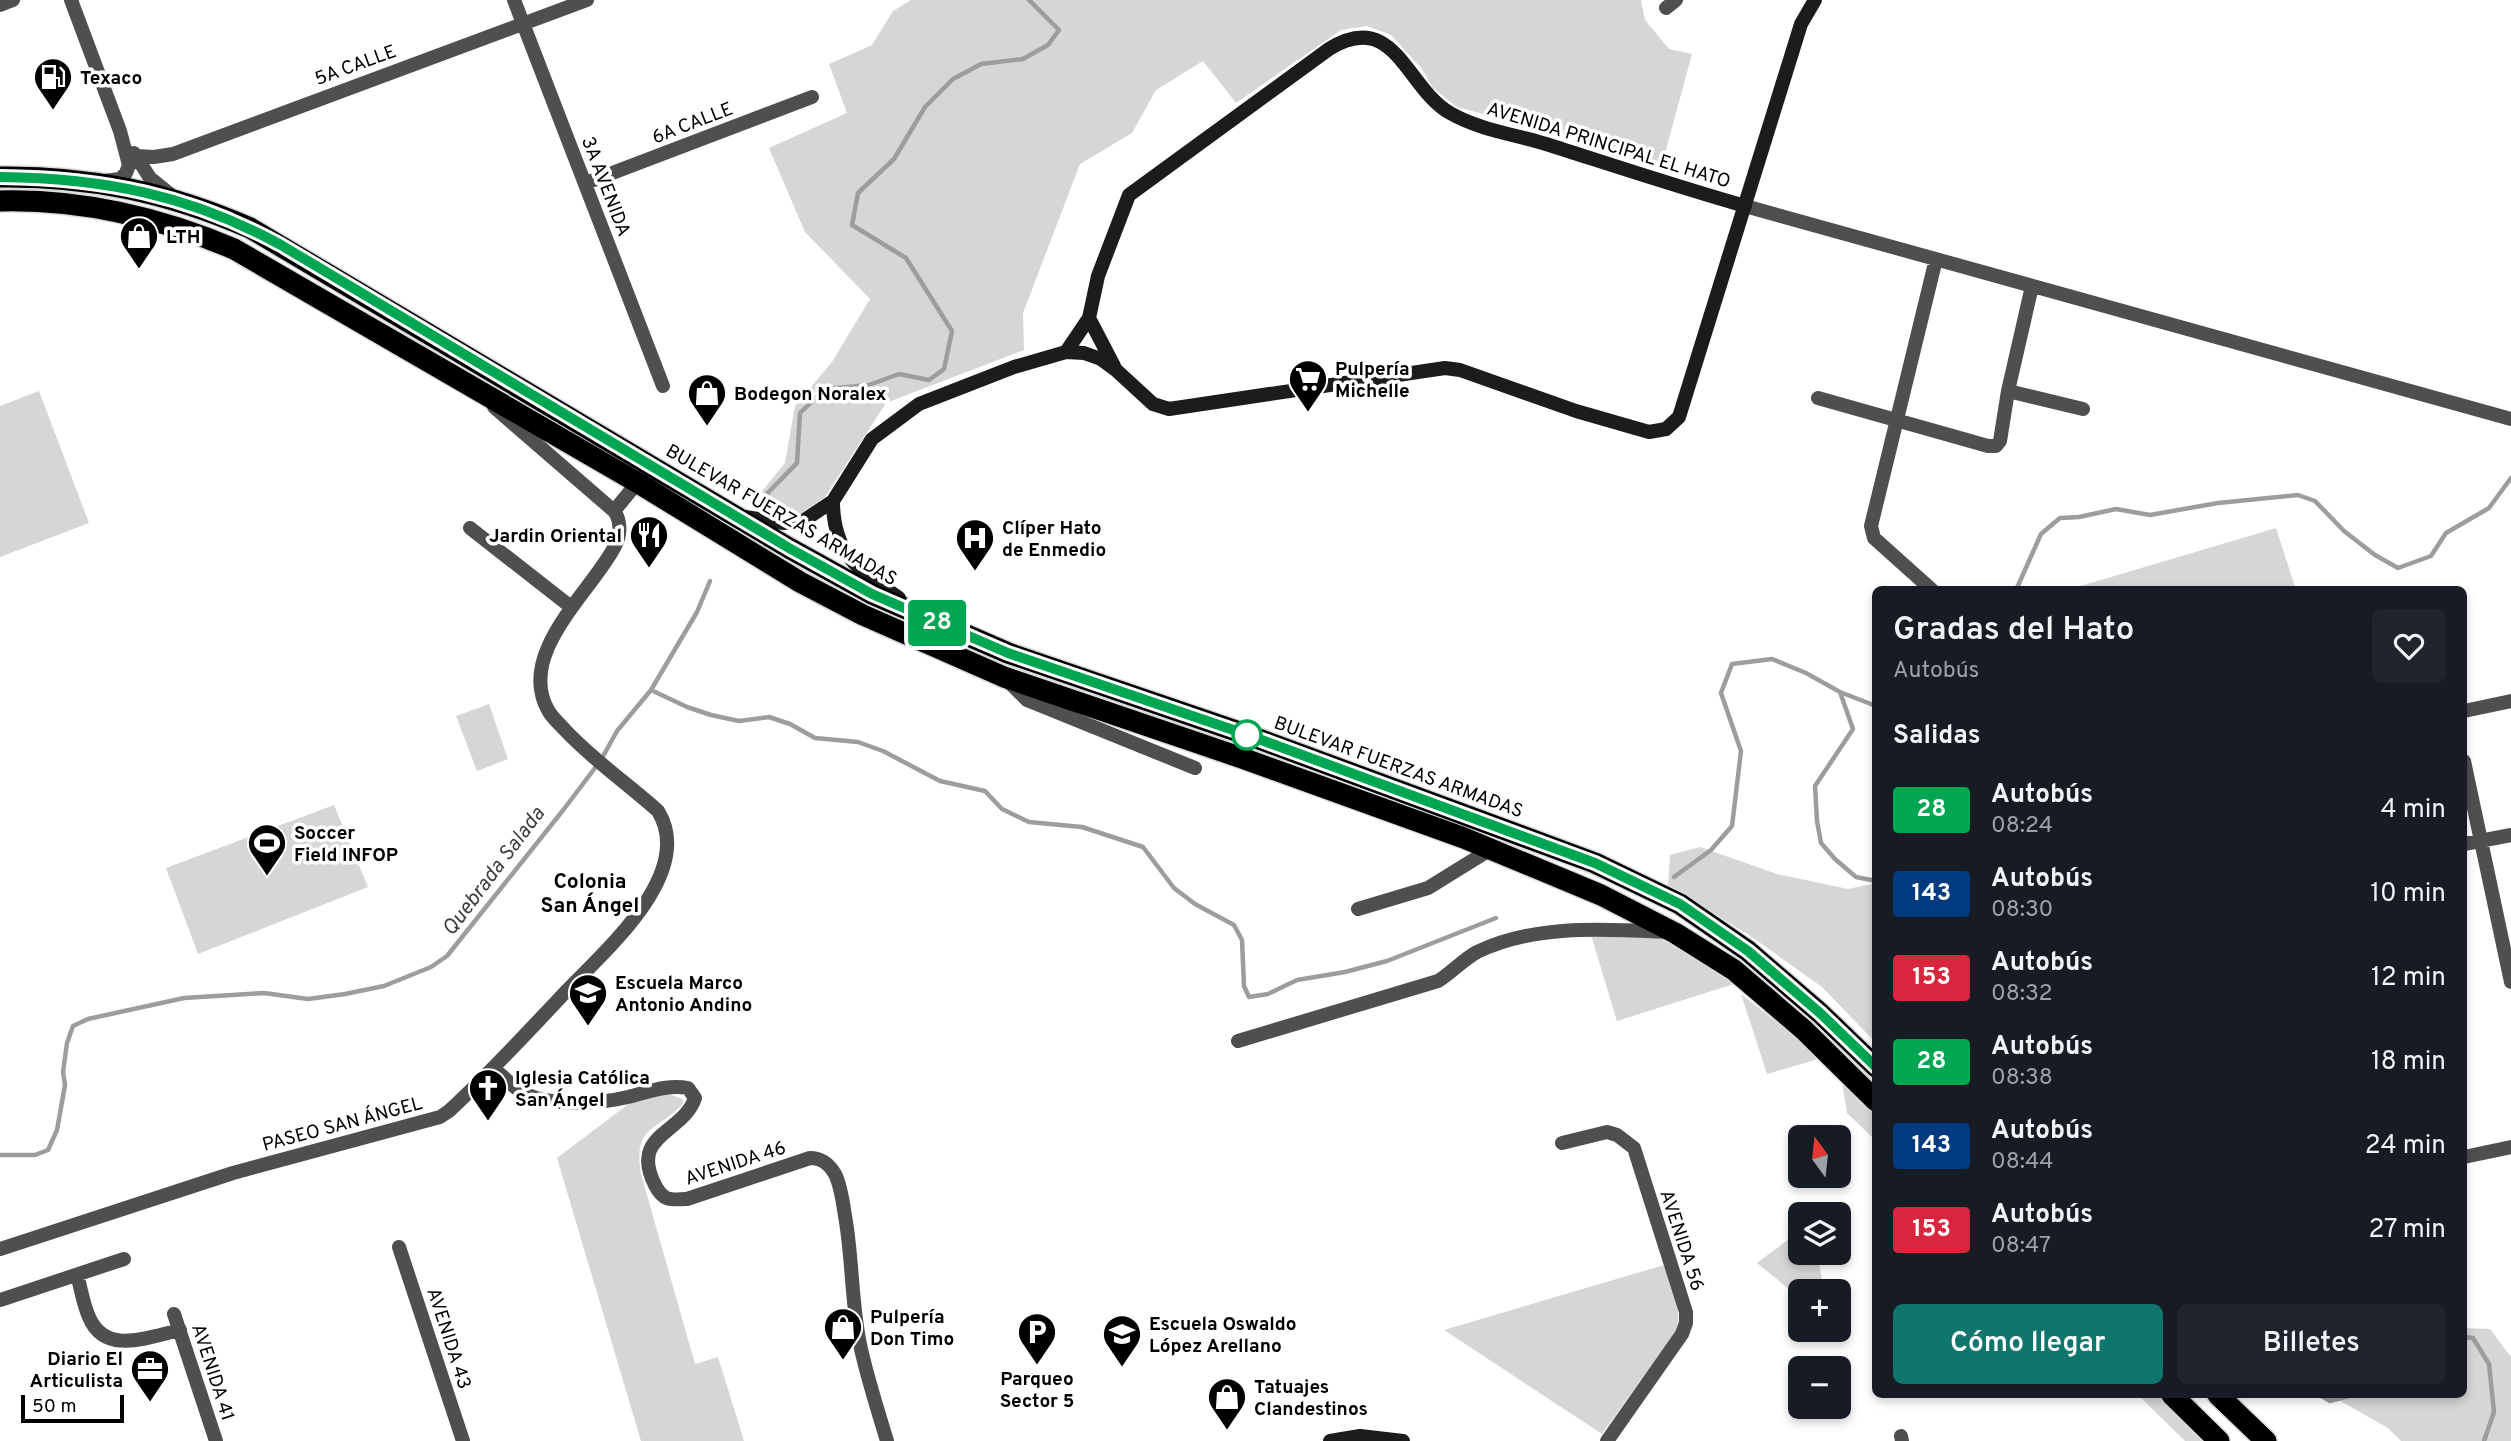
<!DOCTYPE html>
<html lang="es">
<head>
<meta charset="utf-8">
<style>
	body { margin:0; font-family:Overpass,sans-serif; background:#20242c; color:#f1f3f6; height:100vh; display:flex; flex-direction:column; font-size:26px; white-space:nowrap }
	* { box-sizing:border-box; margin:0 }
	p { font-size:23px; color:#9ea1a6 }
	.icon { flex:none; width:38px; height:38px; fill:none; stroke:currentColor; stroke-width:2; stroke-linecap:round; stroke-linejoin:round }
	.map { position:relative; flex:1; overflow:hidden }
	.drawer { position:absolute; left:1872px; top:586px; width:595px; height:812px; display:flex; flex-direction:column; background:#171b24; border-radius:10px; box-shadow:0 4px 10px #0003 }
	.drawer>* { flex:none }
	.badge { padding:0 14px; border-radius:5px; font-size:24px; line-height:46px }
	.needle { width:46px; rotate:345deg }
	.fabs { position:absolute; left:1788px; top:1125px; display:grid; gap:14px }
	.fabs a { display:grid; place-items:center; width:63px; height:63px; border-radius:10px; background:#171b24; box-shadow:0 4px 10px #0003; font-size:35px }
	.scale { position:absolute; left:21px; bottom:18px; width:103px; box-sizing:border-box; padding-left:7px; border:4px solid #000; border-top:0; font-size:19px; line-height:24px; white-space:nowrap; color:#000; -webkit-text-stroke:5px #fff; paint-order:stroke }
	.map>.badge { position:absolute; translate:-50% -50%; box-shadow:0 0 0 4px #fff }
	h2 { padding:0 21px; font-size:26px; line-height:63px }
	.round { display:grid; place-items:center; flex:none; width:74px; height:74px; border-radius:10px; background:#20242c }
	.summary { display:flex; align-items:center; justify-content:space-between; height:119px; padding:0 21px }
	h1 { font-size:33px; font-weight:600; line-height:52px }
	.primary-button { display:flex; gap:14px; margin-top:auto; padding:14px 21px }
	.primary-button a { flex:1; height:80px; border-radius:10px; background:#0f766e; color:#fff; font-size:28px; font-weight:600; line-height:80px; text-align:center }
	.primary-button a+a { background:#20242c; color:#f1f3f6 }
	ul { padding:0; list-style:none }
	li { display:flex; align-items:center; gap:21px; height:84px; padding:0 21px }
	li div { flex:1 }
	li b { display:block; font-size:26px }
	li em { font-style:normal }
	li .badge { min-width:77px; font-weight:700; text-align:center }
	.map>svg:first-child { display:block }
</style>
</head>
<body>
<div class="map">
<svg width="2511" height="1441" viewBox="0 0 2511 1441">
	<rect width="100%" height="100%" fill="#fff"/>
	<path fill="#d6d6d6" d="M 911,0 L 1641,0 L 1645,20 L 1669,49 L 1692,54 L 1661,168 L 1598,145 L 1457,107 L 1433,88 L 1422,69 L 1391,35 L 1367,26 L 1341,30 L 1236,103 L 1203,61 L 1156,90 L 1132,133 L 1080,164 L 1023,313 L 1024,350 L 886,403 L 825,497 L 797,516 L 771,513 L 759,495 L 785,463 L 795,406 L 832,362 L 870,299 L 805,232 L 769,148 L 847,113 L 829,64 L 872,45 L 893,11 Z
		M 39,391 L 89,523 L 0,557 L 0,406 Z
		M 2276,528 L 2296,590 L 2074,588 Z
		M 489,704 L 508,759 L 477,771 L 456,716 Z
		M 334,805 L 368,887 L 198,954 L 166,868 Z
		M 1700,847 L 1777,874 L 1848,889 L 1876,883 L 1876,1043 L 1822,987 L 1749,935 L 1668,886 L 1670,855 Z
		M 1591,935 L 1670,938 L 1734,984 L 1617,1021 Z
		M 1741,994 L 1822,1058 L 1767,1074 Z
		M 1841,1077 L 1876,1111 L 1876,1141 L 1847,1113 Z
		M 665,1093 L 683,1099 L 683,1104 C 656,1132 633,1125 641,1174 L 695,1364 L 718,1357 L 744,1441 L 641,1441 L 557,1158 L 631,1102 Z
		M 1801,1230 L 1801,1253 L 1817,1253 L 1824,1291 L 1801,1292 L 1801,1299 L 1757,1263 Z
		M 1664,1265 C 1670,1285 1684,1310 1676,1331 L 1602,1434 L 1444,1330 Z
		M 2464,1328 L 2490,1329 L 2511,1357 L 2511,1441 L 2401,1441 L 2388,1428 L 2330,1395 L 2464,1395 Z
		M 2138,1395 L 2165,1395 L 2212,1441 L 2185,1441 Z"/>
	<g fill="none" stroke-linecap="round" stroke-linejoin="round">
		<path stroke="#9d9d9d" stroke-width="4.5" d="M 762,499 L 797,463 L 800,413 L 825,389 L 869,385 L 899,374 L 929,380 L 944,369 L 952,331 L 906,258 L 852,225 L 858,193 L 894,159 L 925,107 L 953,79 L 981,64 L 1023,59 L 1048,45 L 1059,30 L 1029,0
			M 2016,590 L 2041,534 L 2060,518 L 2079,517 L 2116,509 L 2150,515 L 2218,503 L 2298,495 L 2315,501 L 2344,531 L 2375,555 L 2398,568 L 2431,556 L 2446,533 L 2489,508 L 2511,478
			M 651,690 L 687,707 L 711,715 L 739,721 L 769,717 L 790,724 L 815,738 L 858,742 L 883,751 L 940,781 L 985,791 L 1002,809 L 1029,822 L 1082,827 L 1143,847 L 1174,888 L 1195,904 L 1234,925 L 1242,940 L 1244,986 L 1249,997 L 1268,994 L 1297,980 L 1345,972 L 1387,961 L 1496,918
			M 1840,692 L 1876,706
			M 1674,877 L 1711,850 L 1732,826 L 1741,751 L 1721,693 L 1732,664 L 1772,659 L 1806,673 L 1840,692 L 1853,729 L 1815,786 L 1817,821 L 1821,843 L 1835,859 L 1856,877 L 1876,881
			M 0,1155 L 35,1155 L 48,1150 L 57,1130 L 65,1085 L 63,1072 L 67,1043 L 73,1026 L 88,1019 L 184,998 L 264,993 L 308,999 L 345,994 L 384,986 L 431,967 L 447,956 L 564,809 L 601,760 L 617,731 L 651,690 L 697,612 L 710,581
			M 2464,1337 L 2473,1338 L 2489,1364 L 2494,1412 L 2484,1441
			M 2320,1395 L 2330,1401 L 2352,1395"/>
		<g stroke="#dbdbdb" stroke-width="24">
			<path id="highway" d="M 0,177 C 90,176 167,192 250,228 L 789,548 L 872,594 L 1008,653 L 1248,735 L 1595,863 L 1680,904 L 1748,951 L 1820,1013 L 1876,1067
				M 0,201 C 80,199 161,218 234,249 L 640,484 L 800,582 L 863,615 L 1004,677 L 1242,758 L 1464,838 L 1601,895 L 1675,933 L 1734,970 L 1804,1030 L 1876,1101
				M 2172,1395 L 2219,1441
				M 2218,1395 L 2266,1441"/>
		</g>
		<path stroke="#4f4f4f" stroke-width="14" d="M 71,0 L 120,131 L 129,165 L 126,173 L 120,179 L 104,181
			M 514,0 L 663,386
			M 0,5 L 13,0
			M 1666,8 L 1676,0
			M 134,153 L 150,178 L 171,195
			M 136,156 L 154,157 L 173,154 L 587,0
			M 586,183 L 812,97
			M 1745,206 L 2511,419
			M 2008,391 L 2083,409
			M 1818,398 L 1988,446 L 1996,446 L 2000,441 L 2008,391 L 2032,286
			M 614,511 L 637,483
			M 470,528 L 571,607
			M 1932,590 L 1874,538 L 1871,526 L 1936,259
			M 1007,680 L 1027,700 L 1195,768
			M 2464,711 L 2511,701
			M 2464,761 L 2511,982
			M 2464,844 L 2511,835
			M 1358,909 L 1428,888 L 1491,849
			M 1238,1041 L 1438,981 C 1451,973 1464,959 1477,952 C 1535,924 1604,929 1667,932
			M 494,1069 C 503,1076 511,1085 520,1091 C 546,1107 599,1104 628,1097 C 648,1092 668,1084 688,1088 L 695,1098 C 683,1134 629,1134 655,1185 C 663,1201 670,1200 687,1199 L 810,1158 C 822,1158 829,1164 835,1174 C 841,1186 843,1203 845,1216 C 853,1260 851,1305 861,1349 C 868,1380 878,1411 887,1441
			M 1562,1143 L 1607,1132 L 1617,1135 L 1634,1148 L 1686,1312 L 1686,1323 L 1682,1334 L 1607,1441
			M 2464,1157 L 2511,1147
			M 399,1247 L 463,1441
			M 0,1249 L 233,1173 L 440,1117 L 449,1111 C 488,1075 522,1038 558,1000 C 597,957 698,876 658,811 C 628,784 593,760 565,730 C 560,724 552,718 548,710 C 516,653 592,591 615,546 C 621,535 621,520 614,511 L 494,407
			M 77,1275 C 81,1288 83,1304 89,1317 C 105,1356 149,1337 180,1330
			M 0,1300 L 124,1259
			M 174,1314 L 216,1441
			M 1901,1436 L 1902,1441"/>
		<path stroke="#1c1c1c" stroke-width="14" d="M 1089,318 L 1114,366
			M 1066,352 L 1089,318 L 1098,276 L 1129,195 L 1329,49 C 1395,8 1406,88 1450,113 C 1480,130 1513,134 1546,144 C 1612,165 1678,187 1745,206
			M 833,501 C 833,555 860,571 899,598
			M 745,517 L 784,523 L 803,521 L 833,501 L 872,439 L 919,404 L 1014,367 L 1066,352 L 1084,353 L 1101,359 L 1116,370 L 1153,404 L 1169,409 L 1445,368 L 1460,370 L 1576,411 L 1649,432 L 1666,429 L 1679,417 L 1801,24 L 1815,0
			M 1330,1441 L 1360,1436 L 1403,1441"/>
		<use href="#highway" stroke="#000" stroke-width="21"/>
	</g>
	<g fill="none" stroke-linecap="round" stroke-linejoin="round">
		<g stroke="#fff" stroke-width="16">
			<path id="line" d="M 0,177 C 103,178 190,195 281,245 L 789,548 L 872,594 L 1008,653 L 1248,735 L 1595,863 L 1680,904 L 1748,951 L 1820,1013 L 1876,1067"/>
		</g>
		<use href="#line" stroke="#00a651" stroke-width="10"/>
	</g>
	<defs>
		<g id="fuel-pin" transform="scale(2.0125)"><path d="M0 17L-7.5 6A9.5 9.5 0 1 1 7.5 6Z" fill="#000" stroke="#fff"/><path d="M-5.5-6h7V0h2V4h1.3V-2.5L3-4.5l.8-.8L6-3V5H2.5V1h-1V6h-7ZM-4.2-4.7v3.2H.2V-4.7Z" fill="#fff"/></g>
		<g id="shop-pin" transform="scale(2.0125)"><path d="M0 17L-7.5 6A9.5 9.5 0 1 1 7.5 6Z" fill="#000" stroke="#fff"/><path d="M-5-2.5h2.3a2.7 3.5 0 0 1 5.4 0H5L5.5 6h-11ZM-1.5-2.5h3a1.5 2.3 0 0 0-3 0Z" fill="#fff"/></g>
		<g id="supermarket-pin" transform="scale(2.0125)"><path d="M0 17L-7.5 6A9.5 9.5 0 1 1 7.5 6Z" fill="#000" stroke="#fff"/><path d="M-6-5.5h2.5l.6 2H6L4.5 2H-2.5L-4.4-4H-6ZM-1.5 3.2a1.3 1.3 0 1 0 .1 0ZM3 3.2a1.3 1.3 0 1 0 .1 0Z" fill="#fff"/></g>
		<g id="restaurant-pin" transform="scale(2.0125)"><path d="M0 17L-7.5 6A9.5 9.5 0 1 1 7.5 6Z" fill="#000" stroke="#fff"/><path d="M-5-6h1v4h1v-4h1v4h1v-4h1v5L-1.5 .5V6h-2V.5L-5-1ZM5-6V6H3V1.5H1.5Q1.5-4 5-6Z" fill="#fff"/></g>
		<g id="hospital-pin" transform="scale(2.0125)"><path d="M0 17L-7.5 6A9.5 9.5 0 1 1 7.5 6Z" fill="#000" stroke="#fff"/><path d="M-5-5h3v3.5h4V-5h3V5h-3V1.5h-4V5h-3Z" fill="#fff"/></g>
		<g id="stadium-pin" transform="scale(2.0125)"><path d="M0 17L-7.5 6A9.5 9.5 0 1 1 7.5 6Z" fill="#000" stroke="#fff"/><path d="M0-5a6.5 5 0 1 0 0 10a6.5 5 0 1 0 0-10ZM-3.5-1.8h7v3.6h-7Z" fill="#fff"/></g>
		<g id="school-pin" transform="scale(2.0125)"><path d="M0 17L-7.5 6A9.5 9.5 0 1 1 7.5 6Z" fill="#000" stroke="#fff"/><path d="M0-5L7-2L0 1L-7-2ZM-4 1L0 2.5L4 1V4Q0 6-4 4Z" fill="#fff"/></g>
		<g id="church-pin" transform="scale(2.0125)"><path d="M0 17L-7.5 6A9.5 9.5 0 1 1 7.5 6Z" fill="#000" stroke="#fff"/><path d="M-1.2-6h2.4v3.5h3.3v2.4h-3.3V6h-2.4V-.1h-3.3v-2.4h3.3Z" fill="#fff"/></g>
		<g id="parking-pin" transform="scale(2.0125)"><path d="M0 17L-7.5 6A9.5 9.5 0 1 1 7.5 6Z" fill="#000" stroke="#fff"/><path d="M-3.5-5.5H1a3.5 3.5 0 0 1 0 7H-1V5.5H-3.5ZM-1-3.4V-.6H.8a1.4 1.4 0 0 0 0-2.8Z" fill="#fff"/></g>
		<g id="office-pin" transform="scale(2.0125)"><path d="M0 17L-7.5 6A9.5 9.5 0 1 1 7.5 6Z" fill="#000" stroke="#fff"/><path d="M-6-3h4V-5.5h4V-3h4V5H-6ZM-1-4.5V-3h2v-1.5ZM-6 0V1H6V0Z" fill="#fff"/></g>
	</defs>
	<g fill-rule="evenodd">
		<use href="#fuel-pin" x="53" y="77"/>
		<use href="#shop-pin" x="139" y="236"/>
		<use href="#supermarket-pin" x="1308" y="379"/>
		<use href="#shop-pin" x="707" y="393"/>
		<use href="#restaurant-pin" x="649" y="535"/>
		<use href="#hospital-pin" x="975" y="538"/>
		<use href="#stadium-pin" x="267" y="843"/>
		<use href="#school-pin" x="588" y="993"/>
		<use href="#church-pin" x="488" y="1088"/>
		<use href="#shop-pin" x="843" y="1327"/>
		<use href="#parking-pin" x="1037" y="1332"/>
		<use href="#school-pin" x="1122" y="1334"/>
		<use href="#office-pin" x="150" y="1369"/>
		<use href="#shop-pin" x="1227" y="1397"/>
	</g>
	<circle fill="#fff" stroke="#00a651" stroke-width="3.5" cx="1247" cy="735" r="14"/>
	<g text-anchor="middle" stroke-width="7" stroke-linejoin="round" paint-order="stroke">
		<g font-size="19" fill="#000" stroke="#fff">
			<text transform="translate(355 64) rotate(-20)" y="7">5A CALLE</text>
			<text transform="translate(692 122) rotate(-21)" y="7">6A CALLE</text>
			<text transform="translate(1609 144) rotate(17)" y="7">AVENIDA PRINCIPAL EL HATO</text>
			<text transform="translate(607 186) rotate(69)" y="7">3A AVENIDA</text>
			<text transform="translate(782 514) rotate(30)" y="7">BULEVAR FUERZAS ARMADAS</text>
			<text transform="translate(1399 766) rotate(20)" y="7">BULEVAR FUERZAS ARMADAS</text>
			<text transform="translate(342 1123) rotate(-15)" y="7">PASEO SAN ÁNGEL</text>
			<text transform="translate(735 1162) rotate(-18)" y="7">AVENIDA 46</text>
			<text transform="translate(1683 1240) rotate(72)" y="7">AVENIDA 56</text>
			<text transform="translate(450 1338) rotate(72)" y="7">AVENIDA 43</text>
			<text transform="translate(214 1372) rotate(72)" y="7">AVENIDA 41</text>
		</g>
		<g font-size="19" font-weight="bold" fill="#000" stroke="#fff" text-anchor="start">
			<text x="80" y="84">Texaco</text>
			<text x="166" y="243">LTH</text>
			<text x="1335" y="375">Pulpería<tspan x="1335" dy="22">Michelle</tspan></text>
			<text x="734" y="400">Bodegon Noralex</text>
			<text x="1002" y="534">Clíper Hato<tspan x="1002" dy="22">de Enmedio</tspan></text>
			<text x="622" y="542" text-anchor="end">Jardin Oriental</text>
			<text x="294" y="839">Soccer<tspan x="294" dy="22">Field INFOP</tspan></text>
			<text x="615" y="989">Escuela Marco<tspan x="615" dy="22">Antonio Andino</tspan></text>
			<text x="515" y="1084">Iglesia Católica<tspan x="515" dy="22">San Ángel</tspan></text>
			<text x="870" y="1323">Pulpería<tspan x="870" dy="22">Don Timo</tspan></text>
			<text x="1149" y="1330">Escuela Oswaldo<tspan x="1149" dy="22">López Arellano</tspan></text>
			<text x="123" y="1365" text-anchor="end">Diario El<tspan x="123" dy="22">Articulista</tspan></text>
			<text x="1037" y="1385" text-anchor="middle">Parqueo<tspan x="1037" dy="22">Sector 5</tspan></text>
			<text x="1254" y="1393">Tatuajes<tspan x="1254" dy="22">Clandestinos</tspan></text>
		</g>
		<g font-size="21" font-style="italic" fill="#3e3e3e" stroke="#fff">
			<text transform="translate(493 871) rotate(-53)" y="7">Quebrada Salada</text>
		</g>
		<g font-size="21" font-weight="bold" fill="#000" stroke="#fff">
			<text x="590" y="888">Colonia<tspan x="590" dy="24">San Ángel</tspan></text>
		</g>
	</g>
</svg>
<div class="fabs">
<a><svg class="needle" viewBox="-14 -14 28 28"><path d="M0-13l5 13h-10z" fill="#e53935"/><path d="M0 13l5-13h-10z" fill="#9ea1a6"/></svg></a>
<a><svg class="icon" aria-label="layers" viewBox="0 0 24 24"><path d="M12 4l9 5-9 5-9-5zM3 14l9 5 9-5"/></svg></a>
<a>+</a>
<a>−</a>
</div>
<div class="scale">50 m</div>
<b class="badge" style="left:937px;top:623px;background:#00a651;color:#fff">28</b>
<section class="drawer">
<div class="summary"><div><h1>Gradas del Hato</h1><p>Autobús</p></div><a class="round"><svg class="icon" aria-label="heart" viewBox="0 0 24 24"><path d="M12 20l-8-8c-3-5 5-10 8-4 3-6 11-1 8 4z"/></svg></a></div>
<h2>Salidas</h2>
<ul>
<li><span class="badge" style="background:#00a651;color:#fff">28</span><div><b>Autobús</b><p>08:24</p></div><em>4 min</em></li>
<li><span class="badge" style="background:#003b80;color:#fff">143</span><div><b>Autobús</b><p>08:30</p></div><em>10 min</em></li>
<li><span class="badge" style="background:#d7263d;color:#fff">153</span><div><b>Autobús</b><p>08:32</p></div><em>12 min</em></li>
<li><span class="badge" style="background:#00a651;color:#fff">28</span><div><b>Autobús</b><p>08:38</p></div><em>18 min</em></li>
<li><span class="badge" style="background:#003b80;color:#fff">143</span><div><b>Autobús</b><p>08:44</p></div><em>24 min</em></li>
<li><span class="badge" style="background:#d7263d;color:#fff">153</span><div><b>Autobús</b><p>08:47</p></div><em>27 min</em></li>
</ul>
<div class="primary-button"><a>Cómo llegar</a><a>Billetes</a></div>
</section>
</div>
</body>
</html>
